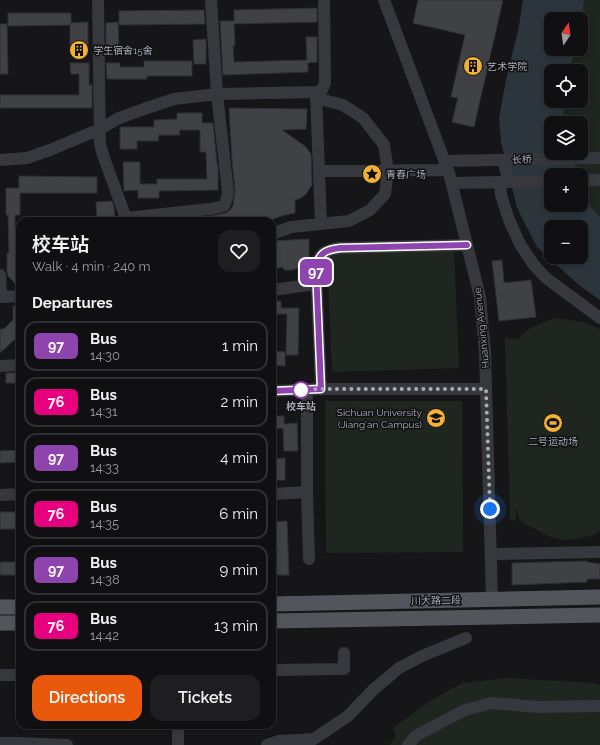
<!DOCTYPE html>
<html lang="en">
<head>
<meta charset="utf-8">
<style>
	body { margin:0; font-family:Raleway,"Noto Sans SC",sans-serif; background:#1e1e20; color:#f1f3f6; height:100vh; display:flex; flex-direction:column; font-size:15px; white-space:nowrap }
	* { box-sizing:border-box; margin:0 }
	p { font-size:13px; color:#9c9d9f }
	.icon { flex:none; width:22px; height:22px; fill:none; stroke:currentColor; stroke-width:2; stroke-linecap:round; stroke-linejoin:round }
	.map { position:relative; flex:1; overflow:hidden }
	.sheet { position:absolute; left:16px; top:217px; width:260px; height:512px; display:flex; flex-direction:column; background:#101012; border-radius:12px; box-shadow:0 2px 6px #0003,0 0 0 1px #303032 }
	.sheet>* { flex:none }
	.badge { padding:0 8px; border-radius:6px; font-size:14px; line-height:26px }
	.needle { width:26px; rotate:13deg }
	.fabs { position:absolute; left:544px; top:12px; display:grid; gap:8px }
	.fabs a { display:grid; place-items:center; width:44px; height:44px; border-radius:8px; background:#101012; box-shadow:0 2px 6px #0003,0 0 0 1px #303032; font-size:20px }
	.you { position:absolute; width:20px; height:20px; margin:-10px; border:3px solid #fff; border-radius:50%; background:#1a73e8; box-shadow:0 0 0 6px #1a73e833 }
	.map>.badge { position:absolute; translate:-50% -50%; box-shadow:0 0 0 2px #fff }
	h2 { padding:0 16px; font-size:15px; line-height:36px }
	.round { display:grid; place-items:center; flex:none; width:42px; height:42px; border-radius:12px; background:#1e1e20 }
	.overview { display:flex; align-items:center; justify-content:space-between; height:68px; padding:0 16px }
	h1 { font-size:19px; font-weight:600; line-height:30px }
	.primary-button { display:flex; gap:8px; margin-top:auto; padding:8px 16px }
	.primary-button a { flex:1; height:46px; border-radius:12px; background:#ea580c; color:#fff; font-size:16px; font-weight:600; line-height:46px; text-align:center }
	.primary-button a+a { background:#1e1e20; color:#f1f3f6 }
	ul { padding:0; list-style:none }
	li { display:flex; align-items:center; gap:12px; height:50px; margin:0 8px 6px; padding:0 8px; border:2px solid #303032; border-radius:12px }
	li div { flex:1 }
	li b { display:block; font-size:15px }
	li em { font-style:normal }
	li .badge { min-width:44px; font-weight:700; text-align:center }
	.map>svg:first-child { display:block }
</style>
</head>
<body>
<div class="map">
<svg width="600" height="745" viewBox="0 0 600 745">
	<rect width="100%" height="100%" fill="#161618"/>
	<path fill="#1e261f" d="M 584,0 L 600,0 L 600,217 L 591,207 L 582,187 L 571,153 L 581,153 L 581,123 L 563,123 L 564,101 L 581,101 L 581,71 L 569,71 L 576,49 L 581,49 L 581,25 L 583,14 Z
		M 454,249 L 459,368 L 332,372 L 327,254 Z
		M 558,318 L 587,323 L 600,329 L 600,531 L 594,535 L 577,539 L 564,540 L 550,537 L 525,524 L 519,519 L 516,509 L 516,521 L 510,520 L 505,338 L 518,339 C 528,327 543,321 558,318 Z
		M 325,401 L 462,401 L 463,552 L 326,553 Z
		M 507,678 L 593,683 L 600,685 L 600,745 L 390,745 L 396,736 L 393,728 L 427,703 L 462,683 Z"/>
	<path fill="#2c353c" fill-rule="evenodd" d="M 523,0 L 584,0 L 583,14 L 581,25 L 581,19 L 551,19 L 551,49 L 576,49 L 569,71 L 551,71 L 551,101 L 564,101 L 563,123 L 551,123 L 551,153 L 571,153 L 578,175 L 551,175 L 551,205 L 581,205 L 581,185 L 591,207 L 600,217 L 600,300 L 580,286 L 537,247 L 517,208 L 501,142 L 499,118 L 506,80 L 519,26 ZM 551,227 L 581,227 L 581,257 L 551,257 Z"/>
	<path fill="#404145" stroke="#303034" d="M 418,0 L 503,0 L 474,127 L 452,122 L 458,98 L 451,97 L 465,35 L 413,23 Z
		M 317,8 L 317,22 L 234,24 L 235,46 L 233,46 L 234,62 L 307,60 L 306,37 L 317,37 L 317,62 L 308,63 L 308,72 L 223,75 L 220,21 L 234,21 L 234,10 Z
		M 204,10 L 205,24 L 119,25 L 119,11 Z
		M 8,13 L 71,13 L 71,23 L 88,22 L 88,50 L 70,50 L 70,25 L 8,26 Z
		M 118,22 L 119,50 L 106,50 L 106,23 Z
		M 0,24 L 7,24 L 8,74 L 0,74 Z
		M 206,39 L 206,64 L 194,64 L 193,40 Z
		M 144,61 L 192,61 L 192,76 L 147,76 L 147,79 L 107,79 L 106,63 L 120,63 L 120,67 L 144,67 Z
		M 70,63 L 89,63 L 89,85 L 92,85 L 92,108 L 0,108 L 0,95 L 79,95 L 79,74 L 71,74 Z
		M 229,108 L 307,109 L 306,129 L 282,130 L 305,146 L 311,154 L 312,185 L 306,194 L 301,198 L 295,200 L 295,213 L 281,216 L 268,221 L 181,221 L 180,220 L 182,220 L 205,217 L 226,213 L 229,211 L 233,206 L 235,191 L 232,160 Z
		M 177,113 L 202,113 L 202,123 L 213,123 L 217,164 L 218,167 L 218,190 L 159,191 L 159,198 L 138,198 L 138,190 L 124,191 L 123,162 L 140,162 L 140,184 L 157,184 L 157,179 L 207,179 L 206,152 L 200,152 L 200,130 L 179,130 L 180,135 L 159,135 L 158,141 L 137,141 L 137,149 L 120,149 L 120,127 L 154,127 L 154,120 L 177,119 Z
		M 19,176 L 97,177 L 97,193 L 20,193 L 20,215 L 15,215 L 15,229 L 20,229 L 20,289 L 8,276 L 7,272 L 7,253 L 9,253 L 8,215 L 6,215 L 6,188 L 19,188 Z
		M 112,201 L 114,207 L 115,221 L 97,221 L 96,202 Z
		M 309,239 L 309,257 L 304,258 L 304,264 L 301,267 L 292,270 L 285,270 L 282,267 L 272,269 L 272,241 Z
		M 502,260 L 504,283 L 531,280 L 536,317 L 499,321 L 492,261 Z
		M 272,301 L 281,301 L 281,308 L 299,308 L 298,355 L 286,355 L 287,314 L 272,314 Z
		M 13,306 L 20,306 L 20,339 L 15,339 L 0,353 L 0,329 L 4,329 L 13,320 Z
		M 272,351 L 285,352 L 285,366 L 272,365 Z
		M 6,373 L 20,373 L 20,383 L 6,383 Z
		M 272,416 L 284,416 L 284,424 L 297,423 L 298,451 L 284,451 L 283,428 L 272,429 Z
		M 20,450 L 20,462 L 0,463 L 0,451 Z
		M 285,458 L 285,480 L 272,480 L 272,459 Z
		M 0,512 L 20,512 L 20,529 L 0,529 Z
		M 287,521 L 289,575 L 272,575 L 272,561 L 277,561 L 277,548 L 273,548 L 273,522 Z
		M 587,561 L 587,562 L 600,564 L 600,579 L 587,579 L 587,582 L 512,585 L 512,563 Z
		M 0,562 L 20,562 L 20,575 L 0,575 Z"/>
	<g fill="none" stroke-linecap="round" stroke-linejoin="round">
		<path stroke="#37383d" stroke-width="12" d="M 98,0 L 100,144 L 104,158 L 127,221
			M 384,0 L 449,173 L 480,297 L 485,352 L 492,599
			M 316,93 L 321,224
			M 0,160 L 27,158 L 50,150 L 100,129 L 119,118 L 147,108 L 174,99 L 217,94 L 316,92 L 322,90 L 325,83 L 324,0
			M 503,160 L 509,182
			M 444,161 L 600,158
			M 319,171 L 448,170
			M 581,180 L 600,180
			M 500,182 L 501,195 L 509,220 L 520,244 L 533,264 L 546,278 L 600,318
			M 452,183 L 551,181
			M 126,218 L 210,209 L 224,206 L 227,198 L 228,192 L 217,94 L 211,0
			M 272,234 L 291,227 L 349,221 L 370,210 L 385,194 L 388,171 L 384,145 L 363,118 L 343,105 L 324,100 L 316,100
			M 0,275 L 1,297
			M 272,290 L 316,284
			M 0,297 L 20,296
			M 0,366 L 20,365
			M 307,389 L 307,492 L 309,559
			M 321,389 L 486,389
			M 272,391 L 321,389 L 316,268 C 319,253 325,250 340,248 L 467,245
			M 272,494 L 307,492
			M 0,495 L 20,494
			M 491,554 L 600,552
			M 272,670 L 344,669 L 344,653
			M 0,675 L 20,675
			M 178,725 L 178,745
			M 0,743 L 15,743 L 67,745
			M 267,745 L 279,741 L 314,739 L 348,716 L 374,689 L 399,668 L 422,656 L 466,638
			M 408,745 L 417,735 L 465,710 L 492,703 L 539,707 L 600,706"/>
		<path stroke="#53555c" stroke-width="15" d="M 272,604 L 600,597
			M 0,607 L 20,607
			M 272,621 L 600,615
			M 0,623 L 20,623"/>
	</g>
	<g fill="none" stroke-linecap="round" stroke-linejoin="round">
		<g stroke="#fff" stroke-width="9">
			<path id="line" d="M 272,391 L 321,389 L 316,268 C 319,253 325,250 340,248 L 467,245"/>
		</g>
		<use href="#line" stroke="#8e44ad" stroke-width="6"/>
		<path stroke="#a8adb8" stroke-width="4" stroke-dasharray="0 7.2" d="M 301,390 L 321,389 L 486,389 L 490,509"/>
	</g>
	<defs>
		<g id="building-disc" transform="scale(1)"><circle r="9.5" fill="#f2b134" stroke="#111113"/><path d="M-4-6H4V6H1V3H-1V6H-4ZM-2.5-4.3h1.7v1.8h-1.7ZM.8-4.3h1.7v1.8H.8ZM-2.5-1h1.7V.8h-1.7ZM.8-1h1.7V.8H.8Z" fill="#111"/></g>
		<g id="sight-disc" transform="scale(1)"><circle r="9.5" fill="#f2b134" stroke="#111113"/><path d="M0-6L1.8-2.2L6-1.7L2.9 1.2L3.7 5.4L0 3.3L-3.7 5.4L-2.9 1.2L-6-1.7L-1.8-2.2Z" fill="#111"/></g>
		<g id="university-disc" transform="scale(1)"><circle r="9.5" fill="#f2b134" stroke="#111113"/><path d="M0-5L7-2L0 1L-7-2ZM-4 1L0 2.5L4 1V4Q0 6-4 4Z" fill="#111"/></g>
		<g id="stadium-disc" transform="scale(1)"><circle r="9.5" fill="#f2b134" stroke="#111113"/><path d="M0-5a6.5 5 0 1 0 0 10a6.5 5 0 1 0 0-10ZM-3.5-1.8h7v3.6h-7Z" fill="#111"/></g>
	</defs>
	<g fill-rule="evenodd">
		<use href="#building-disc" x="79" y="50"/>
		<use href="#building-disc" x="473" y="66"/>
		<use href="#sight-disc" x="372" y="174"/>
		<use href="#university-disc" x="436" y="418"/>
		<use href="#stadium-disc" x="553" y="423"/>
	</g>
	<circle fill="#fff" stroke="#8e44ad" stroke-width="2" cx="301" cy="390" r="8"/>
	<g text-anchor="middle" stroke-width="3" stroke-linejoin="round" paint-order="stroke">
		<g font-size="10" fill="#a8adb8" stroke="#111113" text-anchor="start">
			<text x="93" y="54">学生宿舍15舍</text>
			<text x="487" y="70">艺术学院</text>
			<text x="386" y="178">青春广场</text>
			<text x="422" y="416" text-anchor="end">Sichuan University<tspan x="422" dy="12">(Jiang'an Campus)</tspan></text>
			<text x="553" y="445" text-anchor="middle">二号运动场</text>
		</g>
		<g font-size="10" fill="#a8adb8" stroke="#111113">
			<text transform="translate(522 159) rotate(-1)" y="4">长桥</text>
			<text transform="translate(481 328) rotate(-96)" y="4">Huanxing Avenue</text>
			<text transform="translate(436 600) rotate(-1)" y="4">川大路二段</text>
		</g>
		<g font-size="10" font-weight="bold" fill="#a8adb8" stroke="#111113">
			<text x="301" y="410">校车站</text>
		</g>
	</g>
</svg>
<div class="fabs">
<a><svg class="needle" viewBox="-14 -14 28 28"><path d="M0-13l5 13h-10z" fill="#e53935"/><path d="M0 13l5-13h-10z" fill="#9c9d9f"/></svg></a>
<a><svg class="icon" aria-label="locate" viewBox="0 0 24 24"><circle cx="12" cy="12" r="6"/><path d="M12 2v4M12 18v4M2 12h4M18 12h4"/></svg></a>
<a><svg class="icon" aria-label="layers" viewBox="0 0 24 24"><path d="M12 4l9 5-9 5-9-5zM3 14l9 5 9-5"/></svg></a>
<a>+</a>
<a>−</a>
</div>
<div class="you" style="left:490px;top:509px"></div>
<b class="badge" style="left:316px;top:272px;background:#8e44ad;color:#fff">97</b>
<section class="sheet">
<div class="overview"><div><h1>校车站</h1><p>Walk · 4 min · 240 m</p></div><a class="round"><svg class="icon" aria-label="heart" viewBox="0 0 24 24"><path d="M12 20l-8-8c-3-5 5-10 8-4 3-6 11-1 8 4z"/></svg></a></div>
<h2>Departures</h2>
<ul>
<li><span class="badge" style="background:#8e44ad;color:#fff">97</span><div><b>Bus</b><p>14:30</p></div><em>1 min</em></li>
<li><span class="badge" style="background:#e6007e;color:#fff">76</span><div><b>Bus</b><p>14:31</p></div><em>2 min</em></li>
<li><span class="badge" style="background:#8e44ad;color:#fff">97</span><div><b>Bus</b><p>14:33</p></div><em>4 min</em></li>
<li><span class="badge" style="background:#e6007e;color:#fff">76</span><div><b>Bus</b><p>14:35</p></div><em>6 min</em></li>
<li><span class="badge" style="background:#8e44ad;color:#fff">97</span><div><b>Bus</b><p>14:38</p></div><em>9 min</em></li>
<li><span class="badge" style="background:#e6007e;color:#fff">76</span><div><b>Bus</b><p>14:42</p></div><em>13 min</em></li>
</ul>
<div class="primary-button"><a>Directions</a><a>Tickets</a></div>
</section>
</div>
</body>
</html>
